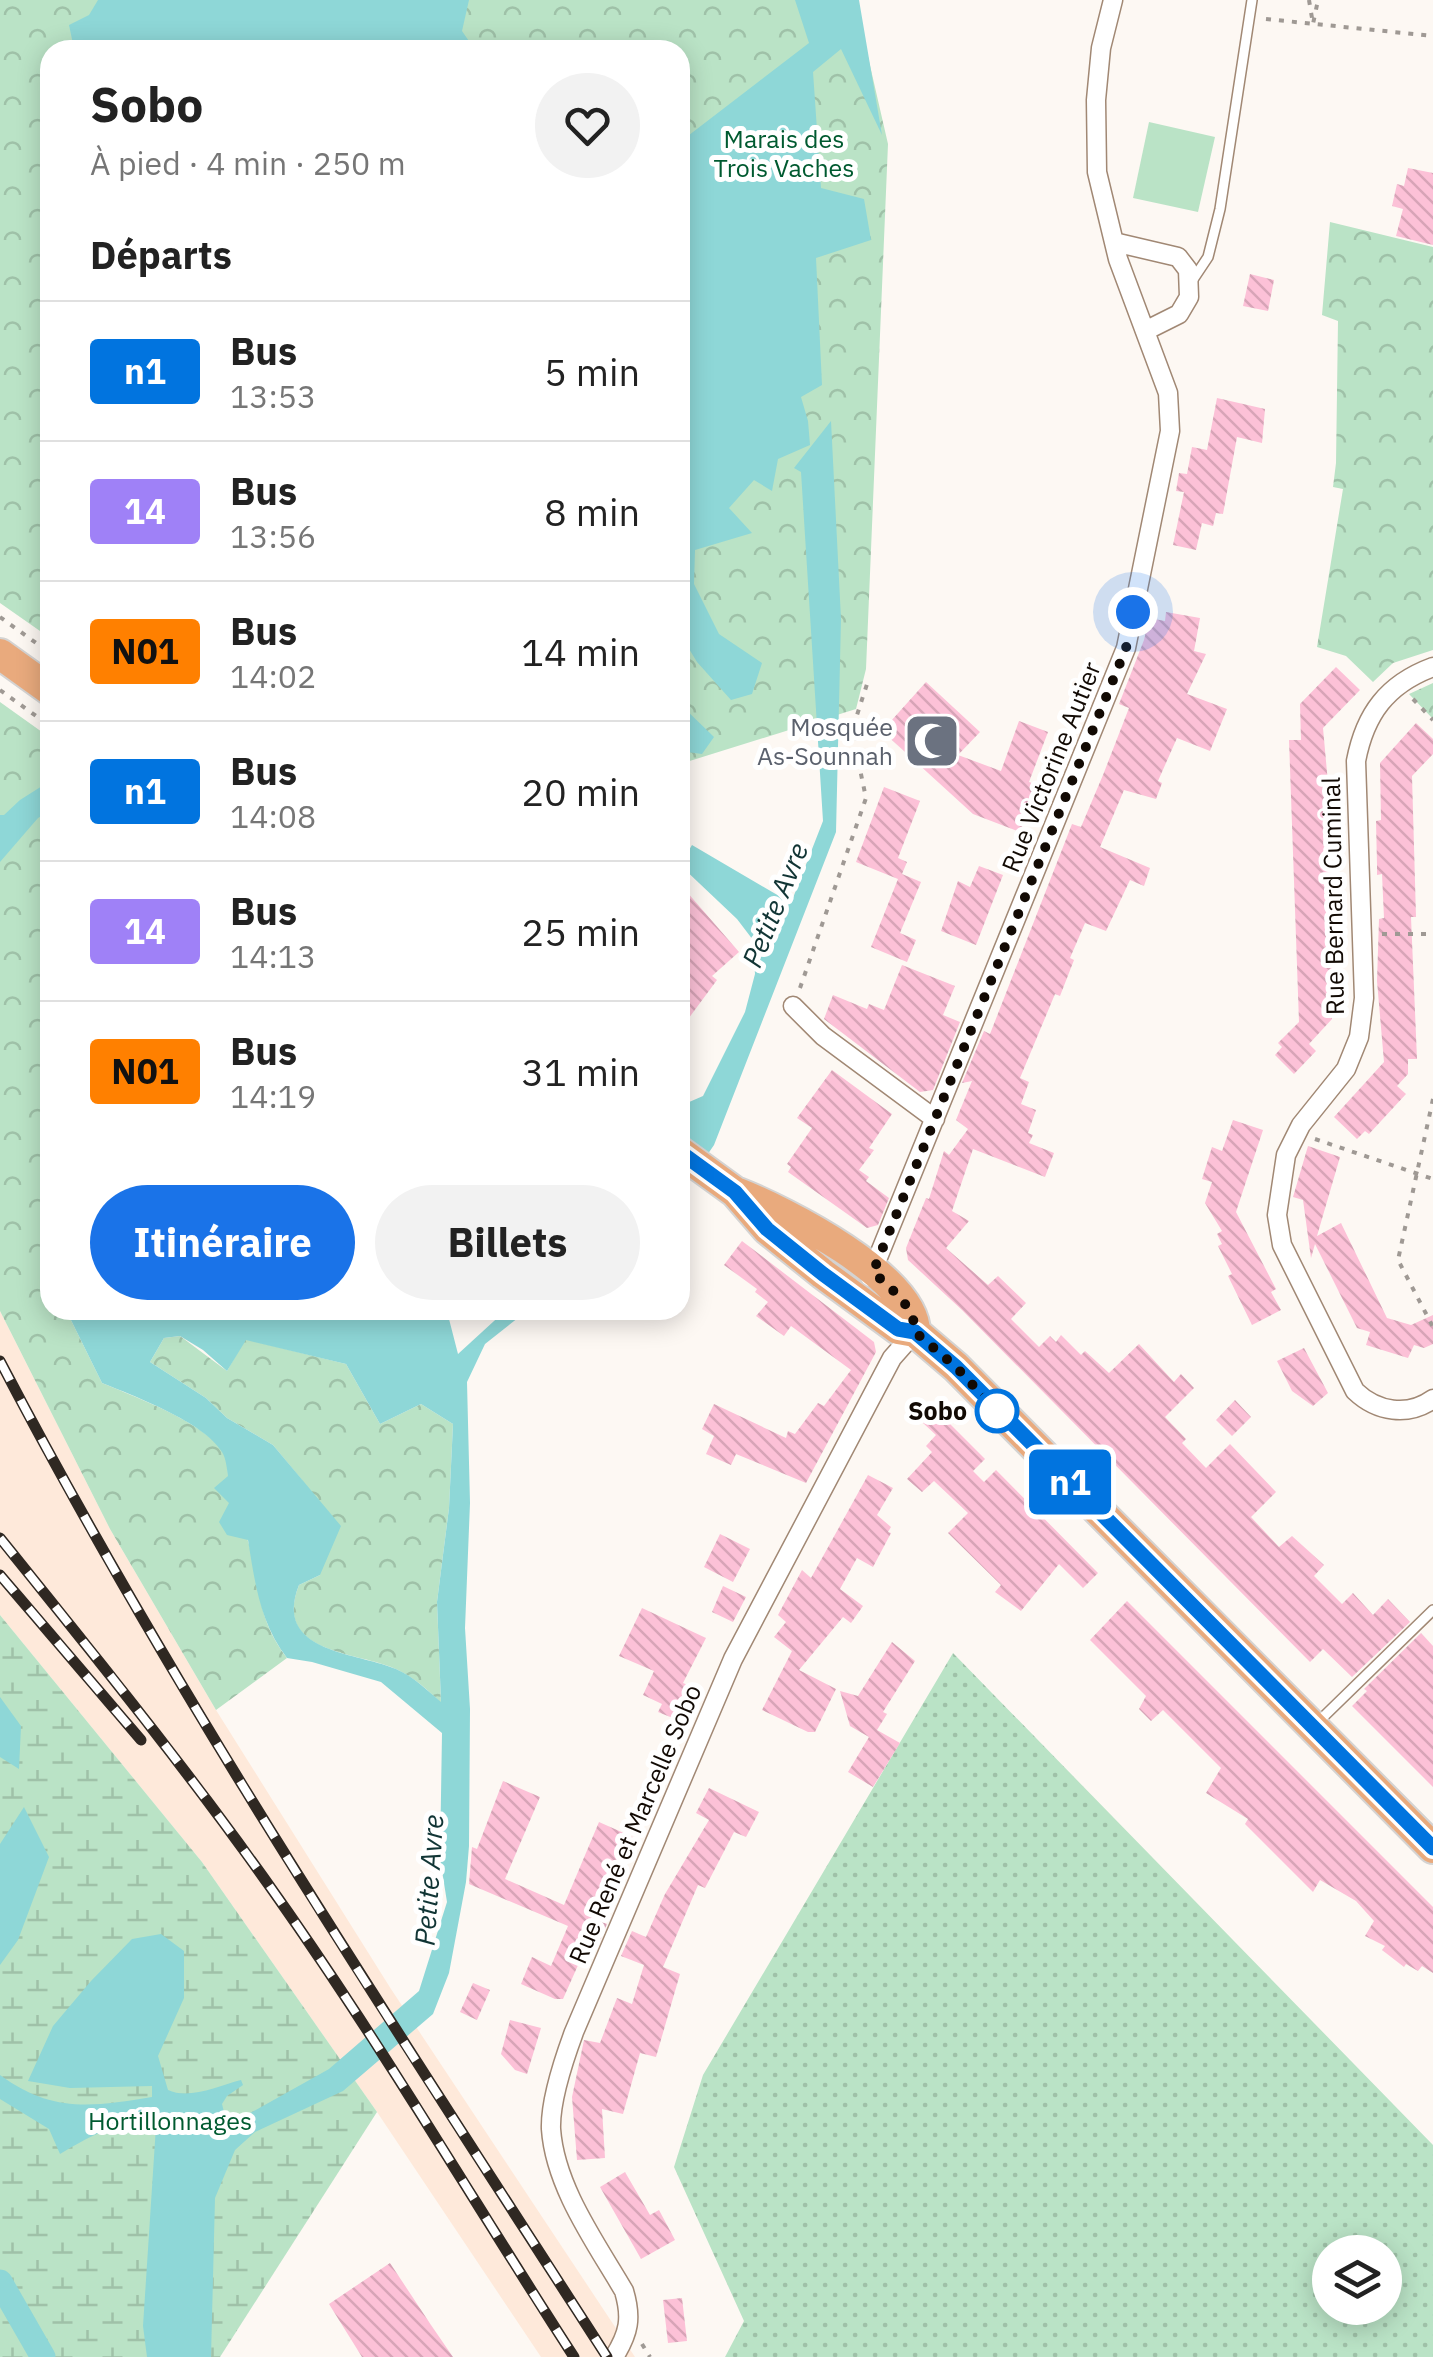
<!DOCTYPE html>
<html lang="fr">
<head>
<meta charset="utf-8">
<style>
	body { margin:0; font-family:"IBM Plex Sans",sans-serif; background:#f2f2f2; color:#222; height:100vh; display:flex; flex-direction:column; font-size:38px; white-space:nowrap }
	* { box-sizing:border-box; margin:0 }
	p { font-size:32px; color:#767676 }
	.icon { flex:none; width:55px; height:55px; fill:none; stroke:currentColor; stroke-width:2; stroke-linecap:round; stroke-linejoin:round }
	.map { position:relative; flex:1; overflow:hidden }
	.sheet { position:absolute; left:40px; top:40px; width:650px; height:1280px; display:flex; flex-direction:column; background:#fff; border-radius:30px; box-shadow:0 5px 25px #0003 }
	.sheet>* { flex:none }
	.badge { padding:0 20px; border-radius:8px; font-size:35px; line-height:65px }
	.controls { position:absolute; left:1312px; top:2235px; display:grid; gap:20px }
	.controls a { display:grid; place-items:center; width:90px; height:90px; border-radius:50%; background:#fff; box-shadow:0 5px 25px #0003; font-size:50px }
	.you { position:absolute; width:50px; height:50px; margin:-25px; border:8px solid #fff; border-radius:50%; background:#1a73e8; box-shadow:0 0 0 15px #1a73e833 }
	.map>.badge { position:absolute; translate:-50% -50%; box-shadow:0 0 0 5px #fff }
	h2 { padding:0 50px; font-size:38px; line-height:90px }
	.round { display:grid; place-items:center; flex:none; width:105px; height:105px; border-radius:52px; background:#f2f2f2 }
	.summary { display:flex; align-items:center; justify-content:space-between; height:170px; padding:0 50px }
	h1 { font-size:48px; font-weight:700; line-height:75px }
	.primary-button { display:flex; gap:20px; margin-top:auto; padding:20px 50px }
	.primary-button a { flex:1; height:115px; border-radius:60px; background:#1a73e8; color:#fff; font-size:40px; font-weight:700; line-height:115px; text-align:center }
	.primary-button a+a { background:#f2f2f2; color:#222 }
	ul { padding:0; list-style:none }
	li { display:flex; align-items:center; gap:30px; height:140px; padding:0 50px; border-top:2px solid #e0e0e0 }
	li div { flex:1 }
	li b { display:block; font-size:38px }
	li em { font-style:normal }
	li .badge { min-width:110px; font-weight:700; text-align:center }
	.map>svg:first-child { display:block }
</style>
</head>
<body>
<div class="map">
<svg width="1433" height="2357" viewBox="0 0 1433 2357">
	<defs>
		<pattern id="grass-dots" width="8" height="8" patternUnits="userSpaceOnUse" patternTransform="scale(2.5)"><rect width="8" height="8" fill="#bae3c6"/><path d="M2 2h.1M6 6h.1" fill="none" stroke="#9fc1a8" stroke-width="1.8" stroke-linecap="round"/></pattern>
		<pattern id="forest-crowns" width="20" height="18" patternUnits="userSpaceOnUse" patternTransform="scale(2.5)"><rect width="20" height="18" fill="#bae3c6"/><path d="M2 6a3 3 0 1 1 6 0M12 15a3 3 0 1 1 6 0" fill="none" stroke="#9fc1a8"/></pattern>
		<pattern id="wetland-marsh" width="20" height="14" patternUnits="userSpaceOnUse" patternTransform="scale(2.5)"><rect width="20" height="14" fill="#bae3c6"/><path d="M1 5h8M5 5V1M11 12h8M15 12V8" fill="none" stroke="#9fc1a8"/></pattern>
		<pattern id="building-back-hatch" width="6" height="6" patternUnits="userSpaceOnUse" patternTransform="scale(2.5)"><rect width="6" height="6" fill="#fcc1d7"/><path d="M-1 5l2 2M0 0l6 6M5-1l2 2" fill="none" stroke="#d7a4b7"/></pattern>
	</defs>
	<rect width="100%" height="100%" fill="#fdf8f3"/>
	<path fill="#fee9da" d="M 0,1311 L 110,1529 L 216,1710 L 391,1989 L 635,2357 L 541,2357 L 377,2112 L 202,1862 L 0,1615 Z"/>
	<path fill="url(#grass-dots)" fill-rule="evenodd" d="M 953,1653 L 1433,2145 L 1433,2357 L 725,2357 L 744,2321 L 674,2167 L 703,2075 ZM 1330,2252 L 1385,2252 L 1385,2308 L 1330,2308 Z"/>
	<path fill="url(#forest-crowns)" d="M 0,0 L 855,0 L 888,144 L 866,669 L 856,709 L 680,764 L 680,50 L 50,50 L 50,638 L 0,603 Z
		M 1330,222 L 1433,247 L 1433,650 L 1393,663 L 1373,682 L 1346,656 L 1317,647 L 1343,489 L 1333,487 L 1336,463 L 1338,321 L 1322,315 Z
		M 1433,683 L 1433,719 L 1409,694 Z
		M 0,702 L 42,732 L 50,790 L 50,1310 L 66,1310 L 102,1383 C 133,1396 206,1423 223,1452 C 232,1468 225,1490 231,1506 C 235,1518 245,1529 248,1541 C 262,1587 255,1616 287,1658 L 216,1710 L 110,1529 L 0,1311 Z
		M 180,1336 L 227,1371 L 245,1339 L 346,1364 L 380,1424 L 421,1404 L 453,1424 L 449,1508 L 437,1602 L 441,1703 C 428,1690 416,1679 398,1670 C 359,1651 271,1655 299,1585 L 320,1575 L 302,1480 L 273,1445 L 227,1418 L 206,1398 L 150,1362 L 164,1338 Z"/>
	<path fill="url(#wetland-marsh)" d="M 0,1615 L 202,1862 L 377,2112 L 220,2357 L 0,2357 Z"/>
	<path fill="#bae3c6" d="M 1149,122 L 1215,137 L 1198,212 L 1133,198 Z"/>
	<path fill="#8ed7d7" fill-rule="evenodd" d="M 98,0 L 469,0 L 462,31 L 475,50 L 85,50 L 73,44 L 69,25 L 89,15 Z
		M 795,0 L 859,0 L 882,135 L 841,49 L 813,72 L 821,188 L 864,199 L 871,240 L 816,258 L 822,385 L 801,397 L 808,421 L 810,445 L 778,459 L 772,491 L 754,480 L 729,508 L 752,533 L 695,550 L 694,584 L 719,634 L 762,663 L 752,694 L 731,700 L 697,662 L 680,634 L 680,142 L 809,43 Z
		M 831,421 L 841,619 L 836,832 L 714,1145 L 686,1186 L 685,1198 L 680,1201 L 680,1106 L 703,1096 L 745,1012 L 755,974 L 753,940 L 737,919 L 680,865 L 692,845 L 791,903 L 823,821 L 801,472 L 794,468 Z
		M 680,704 L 714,737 L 702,754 L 680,751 Z
		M 50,781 L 50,811 L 38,818 L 0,862 L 0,815 L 4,815 L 20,800 Z
		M 66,1310 L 440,1310 L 449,1319 L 458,1354 L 506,1310 L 528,1310 L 485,1344 L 467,1382 L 470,1503 L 465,1628 L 470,1709 L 469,1846 L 466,1882 L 449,1973 L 433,2014 L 343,2091 L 255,2132 L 235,2150 L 215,2198 L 211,2357 L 147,2357 L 143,2326 L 156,2126 C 115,2122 95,2133 60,2154 L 49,2129 L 0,2099 L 0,2075 C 52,2113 91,2107 152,2097 L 152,2086 L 70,2088 L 28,2081 L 53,2026 L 91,1981 L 132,1939 L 161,1934 L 184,1951 L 184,1998 L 158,2056 L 168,2090 C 189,2100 218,2086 241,2080 L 243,2085 L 227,2096 L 222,2104 L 225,2116 L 236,2121 L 329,2069 L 419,1991 L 447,1902 L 440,1858 L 442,1733 L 381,1682 L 312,1662 L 287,1658 C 260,1623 255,1583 248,1540 L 227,1535 L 219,1522 L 229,1503 L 214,1488 L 228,1476 C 227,1469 226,1458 222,1452 C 204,1422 134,1396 102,1383 ZM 180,1336 L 203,1350 L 227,1371 L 246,1340 L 346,1364 L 380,1424 L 421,1404 L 453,1424 L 449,1508 L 437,1602 L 441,1702 C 427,1690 414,1677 396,1669 C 357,1652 272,1653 299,1585 L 320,1575 L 341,1526 L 273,1445 L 227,1418 L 206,1398 L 150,1362 L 164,1338 Z
		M 0,1697 L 21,1726 L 19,1769 L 0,1757 Z
		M 24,1807 L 49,1857 L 18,1940 L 0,1965 L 0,1844 Z"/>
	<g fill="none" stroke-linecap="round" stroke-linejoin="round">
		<path stroke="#8ed7d7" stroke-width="25" d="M 0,2282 L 43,2357"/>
	</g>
	<path fill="url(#building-back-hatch)" d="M 1408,168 L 1433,173 L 1433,245 L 1396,236 L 1403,209 L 1392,206 L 1397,184 L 1404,186 Z
		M 1250,274 L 1274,280 L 1268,311 L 1243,306 Z
		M 1217,398 L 1265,409 L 1262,443 L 1237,437 L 1223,514 L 1216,513 L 1213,526 L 1202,523 L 1196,550 L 1173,545 L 1184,492 L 1176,491 L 1179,473 L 1187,474 L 1192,447 L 1207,450 Z
		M 1166,612 L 1200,618 L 1194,651 L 1206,654 L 1187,694 L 1227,709 L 1210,751 L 1177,738 L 1158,781 L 1162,783 L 1156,799 L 1124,790 L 1100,847 L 1150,868 L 1144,886 L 1130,880 L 1106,931 L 1085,923 L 1070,958 L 1074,960 L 1060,996 L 1055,994 L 1020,1078 L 1029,1082 L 1021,1104 L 1036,1110 L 1028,1133 L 1033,1135 L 1029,1143 L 1054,1153 L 1045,1177 L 973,1149 L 952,1211 L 969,1221 L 946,1248 L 988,1285 L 998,1276 L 1026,1303 L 1011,1319 L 1039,1347 L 1050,1336 L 1056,1342 L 1061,1335 L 1081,1355 L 1085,1351 L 1109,1373 L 1139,1344 L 1174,1382 L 1181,1374 L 1194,1388 L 1165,1417 L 1186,1439 L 1182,1443 L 1206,1468 L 1230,1444 L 1276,1492 L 1251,1517 L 1279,1547 L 1292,1536 L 1324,1565 L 1314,1576 L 1342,1604 L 1353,1593 L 1373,1615 L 1388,1599 L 1410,1622 L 1352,1677 L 1323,1649 L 1310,1662 L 962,1310 L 908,1260 L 906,1248 L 926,1198 L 929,1199 L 944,1151 L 949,1155 L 968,1129 L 956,1120 L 972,1081 L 962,1083 L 984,1031 L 990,1034 L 1072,824 L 1081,827 L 1103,775 L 1129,708 L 1119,704 L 1144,640 L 1149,618 L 1165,621 Z
		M 1336,667 L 1360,690 L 1323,728 L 1329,794 L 1330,816 L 1325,816 L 1326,858 L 1331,858 L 1333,902 L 1333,913 L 1328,913 L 1330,955 L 1335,955 L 1335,978 L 1330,978 L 1332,1019 L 1309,1044 L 1316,1051 L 1294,1074 L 1275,1055 L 1282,1047 L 1278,1043 L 1299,1022 L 1289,740 L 1301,740 L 1300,704 Z
		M 926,682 L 980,732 L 958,755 L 1001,771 L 1019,721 L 1048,732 L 1029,782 L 1038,785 L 1020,832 L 973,814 L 882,731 Z
		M 1416,723 L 1433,739 L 1433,754 L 1412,776 L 1416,917 L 1411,917 L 1417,1059 L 1408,1059 L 1408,1074 L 1397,1086 L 1406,1094 L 1369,1134 L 1365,1131 L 1357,1139 L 1334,1117 L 1384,1062 L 1377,981 L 1379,919 L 1384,918 L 1382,874 L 1377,875 L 1377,865 L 1376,821 L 1381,820 L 1380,763 Z
		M 884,787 L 920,801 L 898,858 L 907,862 L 902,874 L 921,882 L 900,933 L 916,940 L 907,962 L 871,947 L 898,879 L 856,862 Z
		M 979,866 L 1003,875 L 976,945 L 941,931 L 958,881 L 970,887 Z
		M 680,884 L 739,952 L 712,976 L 717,980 L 680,1030 Z
		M 902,965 L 955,986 L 943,1015 L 960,1022 L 933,1090 L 920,1092 L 824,1019 L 833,995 L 867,1009 L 869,1004 L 884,1010 Z
		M 832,1070 L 892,1114 L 869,1148 L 874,1150 L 859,1170 L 869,1177 L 866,1181 L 889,1198 L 878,1225 L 867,1228 L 788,1172 L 791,1167 L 787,1164 L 812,1128 L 797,1118 Z
		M 1233,1120 L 1263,1130 L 1236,1212 L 1276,1289 L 1271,1292 L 1281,1310 L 1252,1325 L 1228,1276 L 1232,1274 L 1218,1246 L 1222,1244 L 1217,1234 L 1222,1231 L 1205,1203 L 1212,1182 L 1202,1179 L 1212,1147 L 1222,1151 Z
		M 1308,1146 L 1340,1157 L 1317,1236 L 1341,1223 L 1387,1318 L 1411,1325 L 1433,1315 L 1433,1344 L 1424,1348 L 1414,1345 L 1408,1358 L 1366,1345 L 1370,1332 L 1357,1328 L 1315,1244 L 1311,1258 L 1303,1200 L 1293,1197 Z
		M 742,1241 L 874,1342 L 876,1352 L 806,1483 L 736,1454 L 731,1465 L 706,1454 L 714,1436 L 702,1429 L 714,1404 L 786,1438 L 788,1431 L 795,1434 L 818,1403 L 824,1406 L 851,1370 L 791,1326 L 784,1336 L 756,1316 L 768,1302 L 755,1292 L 757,1289 L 724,1265 Z
		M 1304,1348 L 1328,1393 L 1313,1406 L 1292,1391 L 1277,1361 Z
		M 1235,1400 L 1251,1417 L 1232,1436 L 1216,1420 Z
		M 936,1410 L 985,1459 L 973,1471 L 984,1482 L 996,1470 L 1098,1573 L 1083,1588 L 1059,1564 L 1021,1611 L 995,1592 L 1001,1585 L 948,1533 L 968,1513 L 934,1481 L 922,1492 L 907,1479 L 932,1452 L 926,1446 L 936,1435 L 923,1423 Z
		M 868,1475 L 893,1488 L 877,1515 L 891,1527 L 888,1532 L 891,1533 L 873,1567 L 857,1558 L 840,1589 L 863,1606 L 851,1623 L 843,1617 L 799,1670 L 836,1689 L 815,1732 L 808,1732 L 762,1710 L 792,1651 L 774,1637 L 786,1622 L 778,1615 L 802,1570 L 811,1578 Z
		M 720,1534 L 750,1549 L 733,1582 L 704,1567 Z
		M 723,1586 L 746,1597 L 733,1622 L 712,1612 Z
		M 1127,1601 L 1433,1907 L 1433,1973 L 1422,1966 L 1418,1971 L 1406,1964 L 1404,1967 L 1382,1950 L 1385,1946 L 1365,1936 L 1374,1921 L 1356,1901 L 1320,1880 L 1313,1892 L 1245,1824 L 1248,1819 L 1206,1793 L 1221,1768 L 1163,1710 L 1151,1721 L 1139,1709 L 1146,1696 L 1090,1640 Z
		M 642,1608 L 706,1638 L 683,1683 L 700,1690 L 685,1723 L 658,1712 L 662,1704 L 643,1695 L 654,1671 L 619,1656 Z
		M 1421,1633 L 1433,1646 L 1433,1787 L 1352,1706 L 1367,1691 L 1364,1689 Z
		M 892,1642 L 915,1661 L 883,1712 L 887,1714 L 877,1730 L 900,1743 L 873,1787 L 848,1772 L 869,1737 L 850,1726 L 840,1691 L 858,1696 Z
		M 503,1781 L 540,1797 L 505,1879 L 564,1905 L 599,1822 L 635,1838 L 598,1920 L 607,1924 L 600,1940 L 591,1936 L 563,1999 L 555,1999 L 521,1984 L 532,1957 L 551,1966 L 568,1926 L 469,1884 L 472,1847 L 477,1849 Z
		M 709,1788 L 759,1812 L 746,1837 L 734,1832 L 705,1888 L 698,1885 L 663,1967 L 680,1974 L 656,2057 L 640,2053 L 623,2114 L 602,2109 L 605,2158 L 577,2160 L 572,2097 L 584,2040 L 600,2043 L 617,1998 L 632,2004 L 644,1965 L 621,1956 L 632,1931 L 646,1937 L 665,1894 L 709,1820 L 696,1813 Z
		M 473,1983 L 490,1990 L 477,2020 L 460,2012 Z
		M 510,2020 L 541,2028 L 527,2074 L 515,2070 L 501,2054 Z
		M 625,2172 L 650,2215 L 659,2210 L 675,2240 L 641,2259 L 600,2187 Z
		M 390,2263 L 431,2325 L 453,2357 L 362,2357 L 329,2304 Z
		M 682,2298 L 687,2341 L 668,2343 L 663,2300 Z"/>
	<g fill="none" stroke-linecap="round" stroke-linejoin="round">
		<g stroke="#a18874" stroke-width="12">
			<path id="service" d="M 1192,281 L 1208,257 L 1220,209 L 1252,0
				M 1315,1725 L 1433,1610"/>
		</g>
		<g stroke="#a18874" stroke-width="21">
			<path id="minor" d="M 1114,242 L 1178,257 L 1188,270 L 1189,297 L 1179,314 L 1145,331
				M 1433,667 C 1387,684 1365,714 1356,761 L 1364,998 L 1359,1037 L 1346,1069 L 1301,1125 L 1286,1155 L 1277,1215 L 1282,1245 L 1355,1391 C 1377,1412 1408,1417 1433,1399
				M 793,1006 L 823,1036 L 935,1119
				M 870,1277 L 1126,648 L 1170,431 L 1168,393 L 1118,259 L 1097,172 L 1096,100 L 1101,48 L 1113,0
				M 614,2357 C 629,2333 632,2318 624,2291 C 596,2243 555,2187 551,2129 C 550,2101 564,2059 574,2032 L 733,1659 L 892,1358 L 915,1332"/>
		</g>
		<g stroke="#d4d3d2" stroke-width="34">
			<path id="primary" d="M 0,654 L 50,690
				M 680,1152 L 735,1192 L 767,1229 L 823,1274 L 898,1329 L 915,1332 L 956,1367 L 1433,1848
				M 738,1193 C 784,1211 915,1277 915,1332"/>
		</g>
		<path stroke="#9f9994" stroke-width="4" stroke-dasharray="5 8" stroke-linecap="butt" d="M 1309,0 L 1313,24 L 1318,0
			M 1266,19 L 1433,36
			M 0,617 L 50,653
			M 0,690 L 50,726
			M 1413,699 L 1433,720
			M 1382,934 L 1433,934
			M 800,988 L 866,798 L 857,755 L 856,718 L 868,681
			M 1433,1099 L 1398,1260 L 1433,1327
			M 1315,1139 L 1433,1179
			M 642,2344 L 650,2357"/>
		<use href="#service" stroke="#fff" stroke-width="9"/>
		<use href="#minor" stroke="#fff" stroke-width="18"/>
		<use href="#primary" stroke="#e9aa7d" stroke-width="30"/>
		<g stroke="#2f2822" stroke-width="11">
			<path id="rail" d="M 0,1361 C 180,1706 397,2030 607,2357
				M 0,1538 C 95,1656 191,1774 278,1898 C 383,2047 475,2204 574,2357
				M 0,1575 L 141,1740"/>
		</g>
		<use href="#rail" stroke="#fff" stroke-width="8" stroke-dasharray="22" stroke-linecap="butt"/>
	</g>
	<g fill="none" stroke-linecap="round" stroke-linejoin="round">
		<g stroke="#fff" stroke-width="22">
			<path id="line" d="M 680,1152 L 735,1192 L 767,1229 L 823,1274 L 898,1329 L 915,1332 L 956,1367 L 1433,1848"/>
		</g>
		<use href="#line" stroke="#0174df" stroke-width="15"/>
		<path stroke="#120a04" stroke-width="10" stroke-dasharray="0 18" d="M 997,1411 L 956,1367 L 915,1332 C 915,1306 891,1289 873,1272 L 1126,648 L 1133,612"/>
	</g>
	<defs>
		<g id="mosque-square" transform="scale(2.875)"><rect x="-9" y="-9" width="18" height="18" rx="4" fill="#6b7280" stroke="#fff"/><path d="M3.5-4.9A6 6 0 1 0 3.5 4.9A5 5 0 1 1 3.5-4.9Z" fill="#fff"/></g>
	</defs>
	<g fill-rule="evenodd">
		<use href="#mosque-square" x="932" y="741"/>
	</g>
	<circle fill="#fff" stroke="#0174df" stroke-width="5" cx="997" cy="1411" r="20"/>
	<g text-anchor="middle" stroke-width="10" stroke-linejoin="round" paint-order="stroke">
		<g font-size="25" fill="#005a30" stroke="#fff">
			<text x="784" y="148">Marais des<tspan x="784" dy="29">Trois Vaches</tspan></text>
			<text x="170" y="2130">Hortillonnages</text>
		</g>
		<g font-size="25" fill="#5b616d" stroke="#fff" text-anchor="end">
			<text x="893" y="736">Mosquée<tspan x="893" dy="29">As-Sounnah</tspan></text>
		</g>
		<g font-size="25" fill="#120a04" stroke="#fff">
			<text transform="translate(1051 767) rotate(-68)" y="9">Rue Victorine Autier</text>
			<text transform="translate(1333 896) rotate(-91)" y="9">Rue Bernard Cuminal</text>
			<text transform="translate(635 1824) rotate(-67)" y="9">Rue René et Marcelle Sobo</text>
		</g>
		<g font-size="25" font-weight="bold" fill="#120a04" stroke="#fff" text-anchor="end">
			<text x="967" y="1420">Sobo</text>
		</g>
		<g font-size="28" font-style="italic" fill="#113535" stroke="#fff">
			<text transform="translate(775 905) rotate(-68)" y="10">Petite Avre</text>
			<text transform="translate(429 1880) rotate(-86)" y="10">Petite Avre</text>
		</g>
	</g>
</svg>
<div class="controls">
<a><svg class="icon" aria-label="layers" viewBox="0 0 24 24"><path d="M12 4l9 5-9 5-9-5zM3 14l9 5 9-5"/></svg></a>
</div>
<div class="you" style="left:1133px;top:612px"></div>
<b class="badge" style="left:1070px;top:1482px;background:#0174df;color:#fff">n1</b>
<section class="sheet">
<div class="summary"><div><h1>Sobo</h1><p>À pied · 4 min · 250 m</p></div><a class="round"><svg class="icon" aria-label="heart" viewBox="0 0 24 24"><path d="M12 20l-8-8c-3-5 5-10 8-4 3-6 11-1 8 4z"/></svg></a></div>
<h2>Départs</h2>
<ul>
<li><span class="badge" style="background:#0174df;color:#fff">n1</span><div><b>Bus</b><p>13:53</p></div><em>5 min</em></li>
<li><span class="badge" style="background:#9f81f7;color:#fff">14</span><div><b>Bus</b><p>13:56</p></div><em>8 min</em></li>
<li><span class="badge" style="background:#ff8000;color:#111">N01</span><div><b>Bus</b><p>14:02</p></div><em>14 min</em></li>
<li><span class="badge" style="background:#0174df;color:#fff">n1</span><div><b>Bus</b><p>14:08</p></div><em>20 min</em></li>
<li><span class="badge" style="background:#9f81f7;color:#fff">14</span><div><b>Bus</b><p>14:13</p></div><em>25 min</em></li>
<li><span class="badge" style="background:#ff8000;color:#111">N01</span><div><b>Bus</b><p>14:19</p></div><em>31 min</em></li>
</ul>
<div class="primary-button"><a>Itinéraire</a><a>Billets</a></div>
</section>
</div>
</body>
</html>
